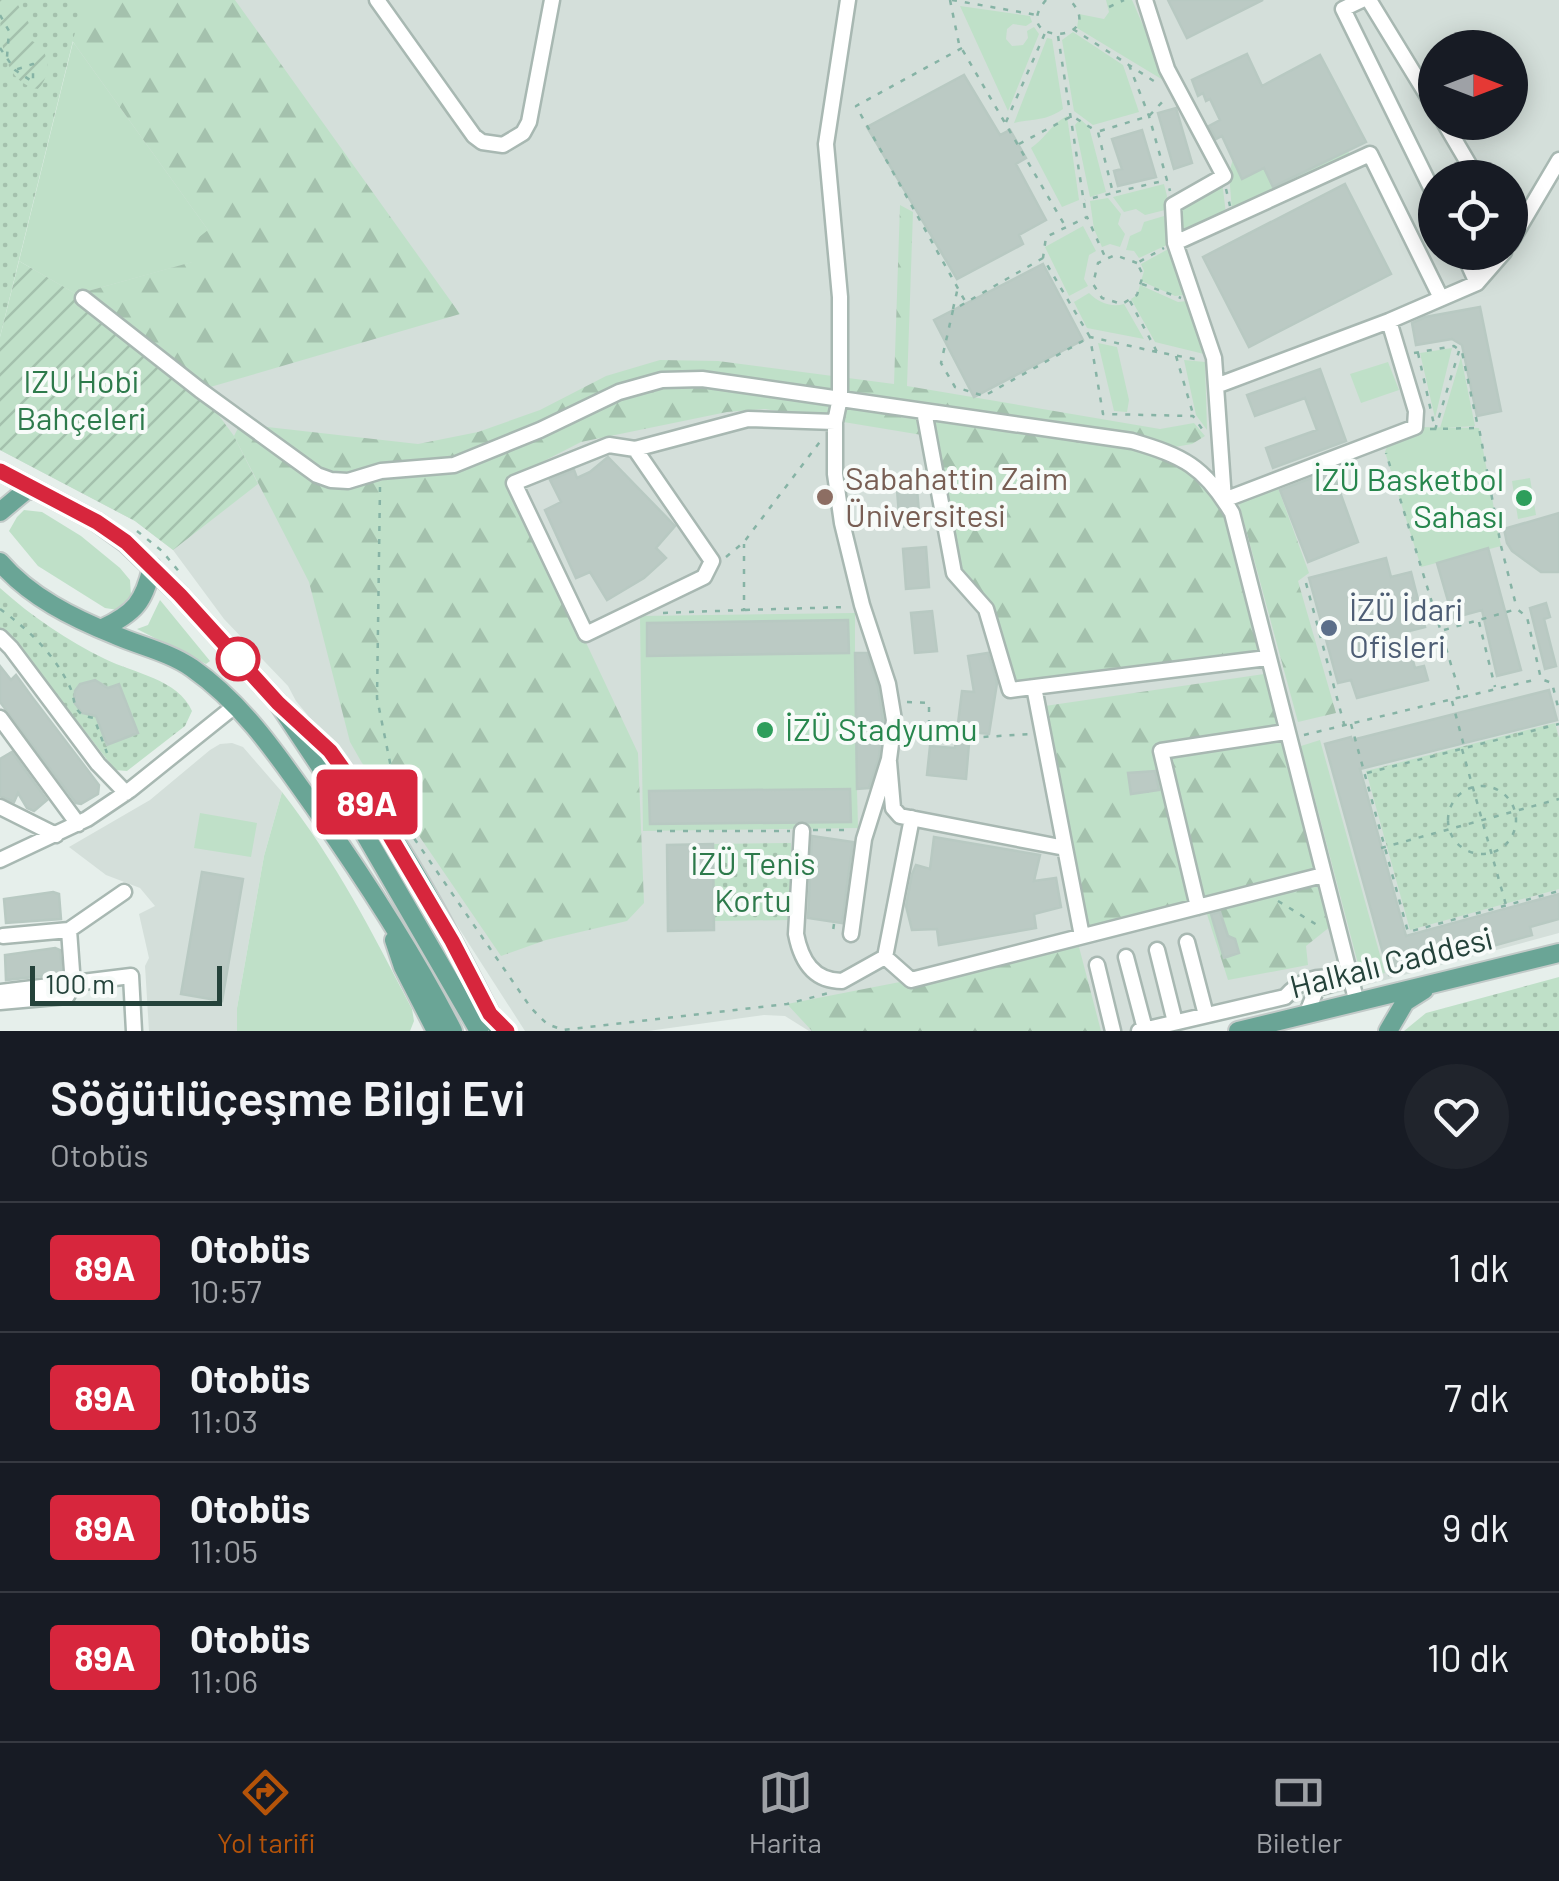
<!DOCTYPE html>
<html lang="tr">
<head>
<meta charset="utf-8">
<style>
	body { margin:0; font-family:Barlow,sans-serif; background:#20242c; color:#f1f3f6; height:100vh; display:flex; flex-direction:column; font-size:38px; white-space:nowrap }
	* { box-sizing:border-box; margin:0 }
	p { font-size:32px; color:#9ea1a6 }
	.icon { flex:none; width:55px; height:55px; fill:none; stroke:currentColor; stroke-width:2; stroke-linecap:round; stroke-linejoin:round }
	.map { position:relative; height:1031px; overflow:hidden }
	.details { display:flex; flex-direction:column; background:#171b24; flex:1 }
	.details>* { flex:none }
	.badge { padding:0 20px; border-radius:8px; font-size:35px; line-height:65px }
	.needle { width:65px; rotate:90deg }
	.controls { position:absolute; left:1418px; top:30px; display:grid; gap:20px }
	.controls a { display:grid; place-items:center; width:110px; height:110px; border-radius:50%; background:#171b24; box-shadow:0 5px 25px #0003; font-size:50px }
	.scale { position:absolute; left:30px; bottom:25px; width:192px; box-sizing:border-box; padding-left:10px; border:5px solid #24423a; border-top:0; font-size:28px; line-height:35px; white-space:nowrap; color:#24423a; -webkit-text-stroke:8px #f7fbf9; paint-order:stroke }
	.map>.badge { position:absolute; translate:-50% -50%; box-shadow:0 0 0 5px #fff }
	.round { display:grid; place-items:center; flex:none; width:105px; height:105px; border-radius:52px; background:#20242c }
	.summary { display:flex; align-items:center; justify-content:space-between; height:170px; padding:0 50px }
	h1 { font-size:48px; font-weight:600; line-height:75px }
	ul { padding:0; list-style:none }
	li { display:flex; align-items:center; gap:30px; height:130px; padding:0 50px; border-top:2px solid #363941 }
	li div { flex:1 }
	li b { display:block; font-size:38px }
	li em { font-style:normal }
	li .badge { min-width:110px; font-weight:700; text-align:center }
	.dock { display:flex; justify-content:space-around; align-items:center; height:140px; border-top:2px solid #363941; background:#171b24; font-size:28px; color:#9ea1a6 }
	.dock a { display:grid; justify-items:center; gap:5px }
	.dock .active { color:#b45309 }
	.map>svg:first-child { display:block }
</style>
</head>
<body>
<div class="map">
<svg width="1559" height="1031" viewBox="0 0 1559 1031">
	<defs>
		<pattern id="forest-firs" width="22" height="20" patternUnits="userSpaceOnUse" patternTransform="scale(2.5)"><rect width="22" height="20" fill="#bfe0c8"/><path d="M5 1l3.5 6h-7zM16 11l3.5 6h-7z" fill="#a4c1ad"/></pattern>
		<pattern id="park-dots" width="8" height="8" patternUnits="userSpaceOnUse" patternTransform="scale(2.5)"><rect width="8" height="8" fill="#bfe0c8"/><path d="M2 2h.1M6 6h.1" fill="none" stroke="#a4c1ad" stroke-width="1.8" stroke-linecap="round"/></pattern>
		<pattern id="garden-furrows" width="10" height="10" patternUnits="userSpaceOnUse" patternTransform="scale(2.5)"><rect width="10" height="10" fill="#bfe0c8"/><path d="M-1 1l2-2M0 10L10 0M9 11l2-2" fill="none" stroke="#a4c1ad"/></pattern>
	</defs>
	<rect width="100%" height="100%" fill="#e6efeb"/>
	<path fill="#d4dfda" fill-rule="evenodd" d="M 83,0 L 1559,0 L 1559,933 L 1341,992 L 1175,1031 L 809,1031 L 785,1016 L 764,1015 L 648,1031 L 525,1031 L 372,793 L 296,701 L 288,686 L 224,619 L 173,550 L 135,521 L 0,450 ZM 1435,48 L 1510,48 L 1510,122 L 1435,122 ZM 1435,178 L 1510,178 L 1510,252 L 1435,252 Z
		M 232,743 L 243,747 L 282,792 L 264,856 L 237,1008 L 237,1031 L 149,1031 L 145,966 L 149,958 L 139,914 L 155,906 L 140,888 L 106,875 L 69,847 L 150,800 L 210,750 L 220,744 Z"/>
	<path fill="#bfe0c8" d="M 1106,0 L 1132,0 L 1168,83 L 1077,28 L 1079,14 L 1104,19 L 1109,12 Z
		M 960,6 L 1030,16 L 1032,22 L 1026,26 L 1013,24 L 1007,29 L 1006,39 L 1012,46 L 1023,45 L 1028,38 L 1027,31 L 1034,27 L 1039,34 L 1008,111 Z
		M 1073,32 L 1123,65 L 1139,112 L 1093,125 L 1074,111 L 1062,40 Z
		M 1047,38 L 1052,39 L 1063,109 C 1044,122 1035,118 1014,123 Z
		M 73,42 L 208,230 L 193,262 L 88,291 L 83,298 L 19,261 Z
		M 1067,116 L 1079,200 L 1062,207 L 1031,148 C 1046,138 1050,125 1067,116 Z
		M 1080,119 L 1089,127 L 1106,192 L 1090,197 L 1075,125 Z
		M 1348,151 L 1352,158 L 1232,211 L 1229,173 L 1233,159 L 1242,179 L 1264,168 L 1274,188 Z
		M 1222,181 L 1226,214 L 1180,233 L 1175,208 Z
		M 1164,184 L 1167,196 L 1165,210 L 1145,215 L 1136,209 L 1124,212 L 1113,197 Z
		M 1108,198 L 1121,214 L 1118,224 L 1125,234 L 1120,247 L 1110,244 L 1102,247 L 1094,229 L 1090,201 Z
		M 1164,216 L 1171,243 L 1139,258 L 1134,251 L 1126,250 L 1130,236 L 1141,231 L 1144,222 Z
		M 1083,226 L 1096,251 L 1089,255 L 1084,279 L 1088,286 L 1069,296 L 1045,247 Z
		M 1172,247 L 1186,295 L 1175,296 L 1141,281 L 1144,271 L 1141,264 Z
		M 1140,285 L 1178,302 L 1187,301 L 1204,354 L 1155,342 L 1131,299 L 1137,295 Z
		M 1089,293 C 1098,302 1111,308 1124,304 L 1144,339 L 1087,328 L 1074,302 Z
		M 1098,343 L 1117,347 L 1129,400 L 1127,412 L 1114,411 Z
		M 1452,348 L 1435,418 L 1420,353 Z
		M 1461,357 L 1475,426 L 1440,428 Z
		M 1184,360 L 1205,362 L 1207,430 L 1196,415 Z
		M 1388,362 L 1399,390 L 1361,403 L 1350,374 Z
		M 1415,427 L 1479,428 L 1501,546 L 1421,567 L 1385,452 L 1390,439 Z
		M 1530,478 L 1536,515 L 1518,519 L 1512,481 Z
		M 24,510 L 42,512 L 81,536 L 120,568 L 130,580 L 131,596 L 118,610 L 105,608 L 38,566 L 9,531 L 17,517 Z
		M 160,600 L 210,661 L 206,664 L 137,629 L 148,625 Z
		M 855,613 L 855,652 L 869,653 C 892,699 893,742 871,788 L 857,789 L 858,828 L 643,831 L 640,616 Z
		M 1320,740 L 1385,973 L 1362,979 L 1301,746 Z
		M 282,792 C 337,863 371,930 412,1009 L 414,1021 L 410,1031 L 237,1031 L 237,1008 L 264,856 Z
		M 200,813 L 257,823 L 251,857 L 194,848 Z"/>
	<path fill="url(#forest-firs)" d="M 43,0 L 235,0 L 460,314 L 200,390 L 83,298 L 88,291 L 192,262 L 184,249 L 208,230 Z
		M 900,205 L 913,212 L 907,386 L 1160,429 L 1194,423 L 1205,436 L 1192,444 L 1163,449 L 1199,468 L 1232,517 L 1267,658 L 1010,690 L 986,609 L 954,573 L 928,436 L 765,409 L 727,412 L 581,442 L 509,479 L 638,753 L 644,903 L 627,921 L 546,940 L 501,956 L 398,805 L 362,763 L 350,742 L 309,582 L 234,436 L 240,424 L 418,444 L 478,432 L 540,410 L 606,376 L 660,360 L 718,361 L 894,384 Z
		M 1277,485 L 1309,573 L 1298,581 L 1336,713 L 1298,722 L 1238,500 Z
		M 1271,673 L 1336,922 L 1306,946 L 1308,965 L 1228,980 L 1204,905 L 1082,936 L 1038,707 Z
		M 1079,947 L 1101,1031 L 812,1031 L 787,1004 Z"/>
	<path fill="url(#park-dots)" d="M 0,0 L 83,0 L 0,337 Z
		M 0,588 C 31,616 68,641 105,659 C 133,673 178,679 192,711 L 185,726 L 127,771 L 115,770 L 17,643 L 0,629 Z
		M 1555,723 L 1559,738 L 1559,889 L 1410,930 L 1366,771 Z
		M 791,843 L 793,920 L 714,921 L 713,844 Z
		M 1559,977 L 1559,1031 L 1404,1031 L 1426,1013 Z"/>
	<path fill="url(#garden-furrows)" d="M 0,0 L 15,0 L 30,25 L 30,40 C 50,48 53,74 38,89 C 0,81 0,34 0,0 Z
		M 19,261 L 83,298 L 200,390 L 234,436 L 258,484 L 173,550 L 135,521 L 0,450 L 0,337 Z"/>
	<path fill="#bbcac4" stroke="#b8c9c2" stroke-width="2.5" d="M 1168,0 L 1263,0 L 1187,38 Z
		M 1247,54 L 1262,86 L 1320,55 L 1366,142 L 1273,187 L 1264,168 L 1242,179 L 1222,136 L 1216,139 L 1209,126 L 1220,120 L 1210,99 L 1206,101 L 1203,93 L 1198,96 L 1192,80 Z
		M 964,75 L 1000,135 L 1010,130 L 1026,158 L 1016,164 L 1046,220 L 1019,235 L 1023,244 L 957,279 L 867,127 Z
		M 1176,108 L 1192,163 L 1174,169 L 1158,113 Z
		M 1142,130 L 1156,177 L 1118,186 L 1114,171 L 1122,169 L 1112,139 Z
		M 1345,184 L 1391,274 L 1249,347 L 1203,257 Z
		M 1043,264 L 1083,340 L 974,397 L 934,320 Z
		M 1480,307 L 1501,411 L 1477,416 L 1462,345 L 1452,339 L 1416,345 L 1412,323 L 1425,317 Z
		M 1320,369 L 1346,441 L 1273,468 L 1266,448 L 1317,430 L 1305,398 L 1255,416 L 1247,395 Z
		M 608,457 L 675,526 L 656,548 L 666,558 L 644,578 L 607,600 L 590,572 L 576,578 L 545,510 L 561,502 L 550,480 L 574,470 L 577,478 L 590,472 Z
		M 1332,470 L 1358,542 L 1308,562 L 1280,490 Z
		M 917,489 L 920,525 L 900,527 L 897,490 Z
		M 1559,513 L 1559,572 L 1541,572 L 1512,551 L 1507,543 L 1504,529 Z
		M 926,547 L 929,587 L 906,589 L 903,549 Z
		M 1488,548 L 1521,670 L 1497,676 L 1482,610 L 1453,618 L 1437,563 Z
		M 1386,558 L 1391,577 L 1411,572 L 1425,627 L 1405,632 L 1415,668 L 1424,666 L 1428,680 L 1357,698 L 1351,680 L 1338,683 L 1309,578 Z
		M 1546,603 L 1550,617 L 1544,619 L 1556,666 L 1545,669 L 1530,608 Z
		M 932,611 L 937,651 L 915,653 L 911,613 Z
		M 848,620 L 849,653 L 647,656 L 647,623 Z
		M 855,653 L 867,653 L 878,687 L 883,720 L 879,757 L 869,788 L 857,789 Z
		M 988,653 L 997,683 L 989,734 L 970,732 L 966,779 L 927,775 L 930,746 L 955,748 L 962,691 L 974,692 L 968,656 Z
		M 0,666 L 11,680 L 16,675 L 32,697 L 99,785 L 98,794 L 81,804 L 76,803 L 0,702 Z
		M 95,680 L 108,688 L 119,684 L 138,733 L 107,745 L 96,716 L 82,713 L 74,702 L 75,691 L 80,684 Z
		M 1549,690 L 1557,720 L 1360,769 L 1406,936 L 1559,894 L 1559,919 L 1530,927 L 1532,935 L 1389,975 L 1325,744 L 1351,737 L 1352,740 Z
		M 12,752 L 47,800 L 34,811 L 27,808 L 18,793 L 14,802 L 0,796 L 0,759 Z
		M 1155,771 L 1159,790 L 1131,794 L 1128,773 Z
		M 850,789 L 851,822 L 650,824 L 649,791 Z
		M 812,836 L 853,842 L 842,923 L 808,918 Z
		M 934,837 L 1040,855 L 1034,881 L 1056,878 L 1061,907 L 1034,914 L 1036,928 L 939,945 L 937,929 L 912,930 L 906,906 L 912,874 L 916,865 L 930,869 Z
		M 713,844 L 714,930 L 668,931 L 667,845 Z
		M 202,872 L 243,879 L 222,1001 L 181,994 Z
		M 53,892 L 59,894 L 61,919 L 6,923 L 4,899 Z
		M 1220,912 L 1228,936 L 1235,939 L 1239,953 L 1224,958 L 1211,914 Z
		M 55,948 L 60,950 L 62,974 L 6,980 L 5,955 Z"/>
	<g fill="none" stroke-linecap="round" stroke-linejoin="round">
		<g stroke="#a8b8b2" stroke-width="19">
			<path id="minor" d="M 377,0 L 474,136 L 482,142 L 503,145 L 523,133 L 529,122 L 552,0
				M 848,0 L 826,144 L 840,297 L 840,398 L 835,422 L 835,474 L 842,523 L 862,605 L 888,684 L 894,720 L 889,759 L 864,839 L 851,934
				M 1145,0 L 1167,69 L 1224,176 L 1173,205 L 1175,243
				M 1362,0 L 1343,9 L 1435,196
				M 1369,0 L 1435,108
				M 1444,122 L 1477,178
				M 1510,243 L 1559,160
				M 1463,252 L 1477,283
				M 83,298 L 200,390 L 317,475 L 331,480 L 348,481 L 381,471 L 454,465 L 540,430 L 619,392 L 662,380 L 702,379 L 1132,441 C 1183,456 1204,466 1232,513 L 1357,1003
				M 1389,321 L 1416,411 L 1415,427 L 1224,500 L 1216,386 L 1389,321 L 1477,283 L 1504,252
				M 1216,386 L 1214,358 L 1175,243 L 1370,154 L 1441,298
				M 924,411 L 954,573 L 986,609 L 1010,690 L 1267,658
				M 635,449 L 712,561 L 704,577 L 586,634 L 514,483 L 609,445 L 635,449 L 748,419 L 835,422
				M 0,637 L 11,648 L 98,764 L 126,793
				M 1034,687 L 1082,936
				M 0,718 L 78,824
				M 889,762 L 893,808 L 900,816 L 1065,848
				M 0,807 L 56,835
				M 802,831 L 796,934 C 801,960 813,981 842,981 L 885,957 L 912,818
				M 0,860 L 87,819 L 130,790 L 236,705
				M 1198,907 L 1161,751 L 1286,732
				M 3,936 L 69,930 L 124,892
				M 1187,942 L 1206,1015
				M 1157,950 L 1175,1022
				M 885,957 L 911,980 L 1323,875
				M 1126,957 L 1145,1029
				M 1097,965 L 1113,1031
				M 0,992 L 131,976 L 134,1031
				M 0,1002 L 67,996 L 73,985 L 69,930
				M 1306,1015 L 1317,988 L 1331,984
				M 1139,1031 L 1285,997 C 1298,982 1319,972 1339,981"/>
		</g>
		<g stroke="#c2cac8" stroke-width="22">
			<path id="major" d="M 0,471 L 97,522 L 126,543 L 180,595 L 278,703 L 363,831 L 479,1031
				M 0,512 L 30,487
				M 0,562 C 30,597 73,618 115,635 C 140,646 169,652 192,668 C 245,705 280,759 317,811 C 366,881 414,954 453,1031
				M 101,629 C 135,613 144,602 152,567
				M 301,724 C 389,806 444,925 499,1031
				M 394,940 L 403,967 L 436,1031
				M 1238,1031 L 1559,953
				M 1388,1031 L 1405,1002 L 1424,990"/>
		</g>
		<path stroke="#86b3a5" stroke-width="2.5" stroke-dasharray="5 8" stroke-linecap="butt" d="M 950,0 L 959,44 L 1064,224
			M 952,0 L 1037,15
			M 1046,0 C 1007,46 1110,44 1070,0
			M 1109,7 L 1124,0
			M 0,15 L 9,31 L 7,57
			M 1073,29 L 1160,85
			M 1058,36 L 1086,216
			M 0,48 L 15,70 L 33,82 L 33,64 L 15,70
			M 962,48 L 856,106 L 965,301
			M 1129,65 L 1149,116 L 1170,191
			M 1006,122 L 1045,33
			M 1100,131 L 1149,116 L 1166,98
			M 1019,144 L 1072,116 L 1098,132 L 1113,193 L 1085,200
			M 1226,189 L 1230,206
			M 1116,192 L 1167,180
			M 1043,258 L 953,310 L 941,363 L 955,387 L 984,396 L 1090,337 L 1043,258 L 1046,237 L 1087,217 L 1106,259
			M 1137,263 L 1115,255 L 1098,263 L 1093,284 L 1102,298 L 1122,304 L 1137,295 L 1143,275 L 1137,263 L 1164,248
			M 1142,284 L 1181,298
			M 1130,301 L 1157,352 L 1200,360
			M 953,309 L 958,287
			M 1157,352 L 1090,337 L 1103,414 L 1193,416 L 1205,433
			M 1414,353 L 1454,346 L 1462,352 L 1478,427
			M 1418,353 L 1435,429
			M 1176,356 L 1193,414
			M 1430,429 L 1479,428 L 1501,546 L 1517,609
			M 1435,430 L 1459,351
			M 380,487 L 377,698 L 402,822
			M 137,531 L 162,551 L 181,574
			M 726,557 L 744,542 L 822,439
			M 1306,583 L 1344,724
			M 0,609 C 29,630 53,653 69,685 C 77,700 70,715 94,718 L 107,753
			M 745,610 L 847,607
			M 663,613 L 744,610 L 744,544
			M 1479,622 L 1495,687
			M 1444,630 L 1517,609 L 1527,617 L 1541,679 L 1552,683 L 1559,711
			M 1463,697 L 1538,679
			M 1452,701 L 1464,746
			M 907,702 L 929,703 L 929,730 L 982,737 L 1032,734
			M 1351,724 L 1408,932 L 1559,891
			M 1304,735 L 1461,697 L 1386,453
			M 1462,749 L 1506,905
			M 1367,773 L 1559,724
			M1448 820a34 34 0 1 1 68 0a34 34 0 1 1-68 0Z
			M 407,828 L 531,1008 L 547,1024 L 563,1030 L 787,1004 L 829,993
			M 813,830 L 850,830
			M 657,831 L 790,831
			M 1381,848 L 1559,799
			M 1278,901 L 1322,928
			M 834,924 L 833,931 L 838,932"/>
		<use href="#minor" stroke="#fff" stroke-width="14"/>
		<use href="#major" stroke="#6aa596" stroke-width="18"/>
	</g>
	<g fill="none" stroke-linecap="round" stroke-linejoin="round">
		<g stroke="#fff" stroke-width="22">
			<path id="line" d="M 0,471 L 97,522 L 126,542 L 180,595 L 278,703 L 330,751 L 384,826 L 452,941 L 490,1014 L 507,1031"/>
		</g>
		<use href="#line" stroke="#d7263d" stroke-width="15"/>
	</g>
	<circle fill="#8d6e63" stroke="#f7fbf9" stroke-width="4" cx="825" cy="497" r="10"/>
	<g fill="#2e9e5b" stroke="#f7fbf9" stroke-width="4">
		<circle cx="1524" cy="498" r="10"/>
		<circle cx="765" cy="730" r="10"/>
	</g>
	<circle fill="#5c6f8a" stroke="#f7fbf9" stroke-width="4" cx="1329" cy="628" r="10"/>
	<circle fill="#fff" stroke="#d7263d" stroke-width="5" cx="238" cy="659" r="20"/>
	<g text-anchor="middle" stroke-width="8" stroke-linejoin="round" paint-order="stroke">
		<g font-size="32" fill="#2d7a4b" stroke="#f7fbf9">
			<text x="81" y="393">IZU Hobi<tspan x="81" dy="37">Bahçeleri</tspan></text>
			<text x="753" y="875">İZÜ Tenis<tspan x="753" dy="37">Kortu</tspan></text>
		</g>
		<g font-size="32" fill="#785e54" stroke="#f7fbf9" text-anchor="start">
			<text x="845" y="490">Sabahattin Zaim<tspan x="845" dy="37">Üniversitesi</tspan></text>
		</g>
		<g font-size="32" fill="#27864d" stroke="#f7fbf9" text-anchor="end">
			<text x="1504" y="491">İZÜ Basketbol<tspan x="1504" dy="37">Sahası</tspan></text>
			<text x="785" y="741" text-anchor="start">İZÜ Stadyumu</text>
		</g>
		<g font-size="32" fill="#4e5e75" stroke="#f7fbf9" text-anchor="start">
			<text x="1349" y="621">İZÜ İdari<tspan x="1349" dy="37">Ofisleri</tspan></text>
		</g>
		<g font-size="32" fill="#24423a" stroke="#f7fbf9">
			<text transform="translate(1391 963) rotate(-14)" y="11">Halkalı Caddesi</text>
		</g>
	</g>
</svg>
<div class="controls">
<a><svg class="needle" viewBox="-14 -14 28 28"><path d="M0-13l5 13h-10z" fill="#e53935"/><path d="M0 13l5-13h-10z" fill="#9ea1a6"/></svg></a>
<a><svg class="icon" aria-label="locate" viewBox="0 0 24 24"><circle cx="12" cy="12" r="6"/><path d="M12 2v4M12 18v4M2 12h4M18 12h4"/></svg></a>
</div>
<div class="scale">100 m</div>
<b class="badge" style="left:367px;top:802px;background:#d7263d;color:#fff">89A</b>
</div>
<section class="details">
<div class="summary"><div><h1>Söğütlüçeşme Bilgi Evi</h1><p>Otobüs</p></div><a class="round"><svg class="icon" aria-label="heart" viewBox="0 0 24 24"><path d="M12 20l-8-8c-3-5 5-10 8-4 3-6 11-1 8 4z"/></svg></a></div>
<ul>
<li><span class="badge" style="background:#d7263d;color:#fff">89A</span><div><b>Otobüs</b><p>10:57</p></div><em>1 dk</em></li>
<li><span class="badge" style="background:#d7263d;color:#fff">89A</span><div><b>Otobüs</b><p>11:03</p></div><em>7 dk</em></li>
<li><span class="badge" style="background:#d7263d;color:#fff">89A</span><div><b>Otobüs</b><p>11:05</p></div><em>9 dk</em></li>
<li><span class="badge" style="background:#d7263d;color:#fff">89A</span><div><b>Otobüs</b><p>11:06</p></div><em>10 dk</em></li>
</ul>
</section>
<nav class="dock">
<a class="active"><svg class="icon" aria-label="directions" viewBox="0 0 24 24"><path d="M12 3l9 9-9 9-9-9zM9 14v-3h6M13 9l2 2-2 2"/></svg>Yol tarifi</a>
<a><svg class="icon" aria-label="map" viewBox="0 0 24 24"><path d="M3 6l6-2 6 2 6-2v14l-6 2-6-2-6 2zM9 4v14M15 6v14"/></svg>Harita</a>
<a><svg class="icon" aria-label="tickets" viewBox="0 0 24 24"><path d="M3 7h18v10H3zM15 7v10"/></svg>Biletler</a>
</nav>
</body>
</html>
